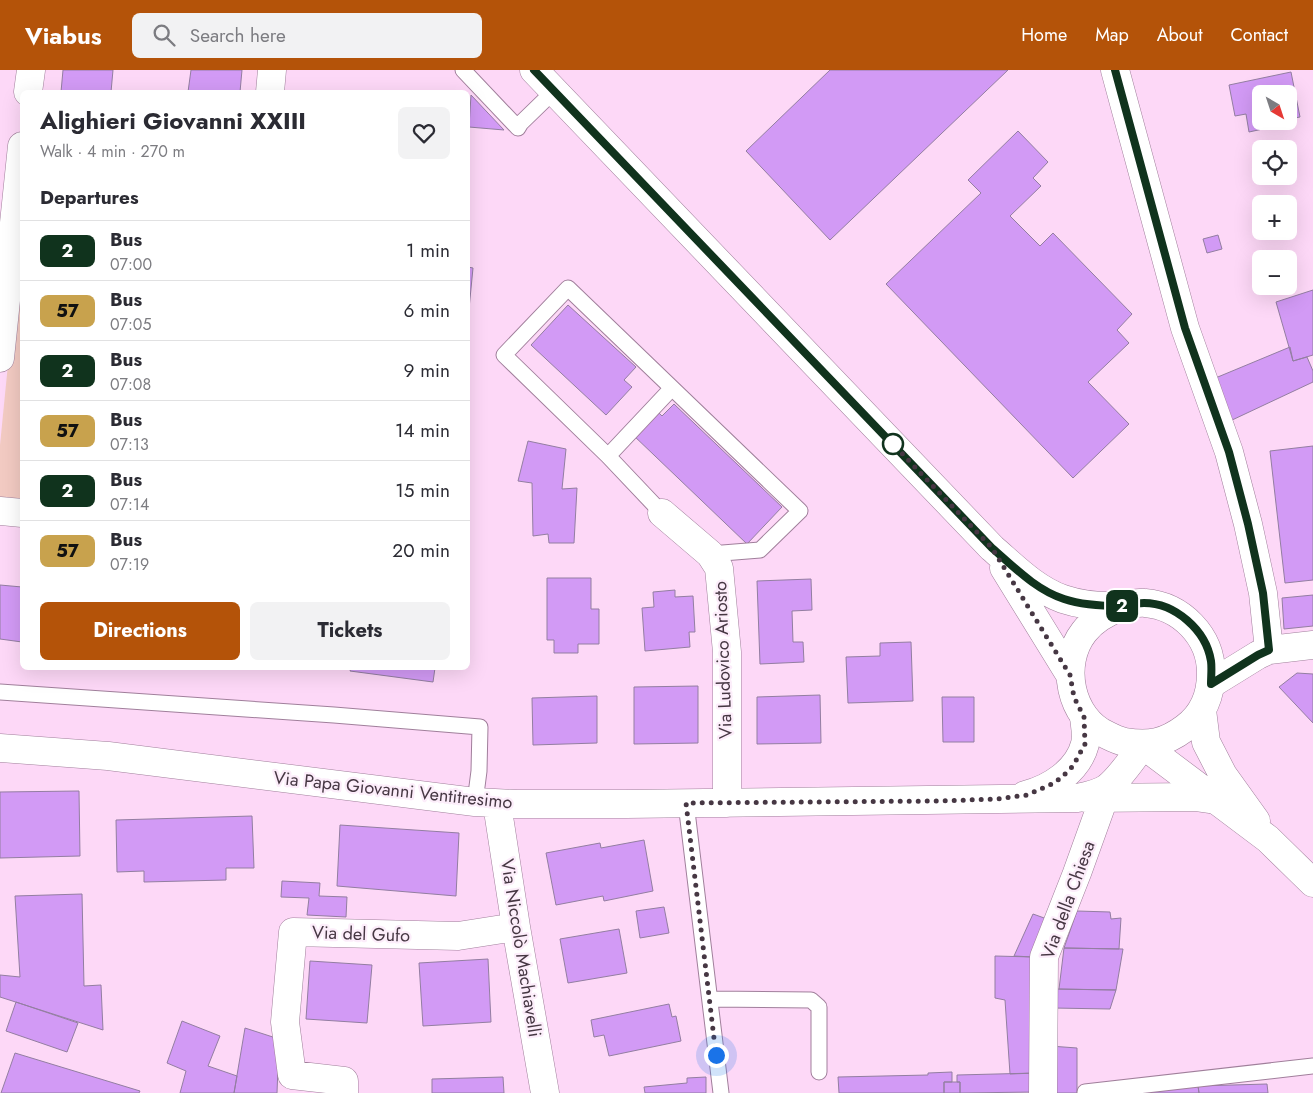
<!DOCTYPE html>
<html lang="en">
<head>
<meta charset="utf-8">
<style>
	body { margin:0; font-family:Jost,sans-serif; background:#f2f2f3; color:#2b2b33; height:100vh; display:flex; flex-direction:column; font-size:19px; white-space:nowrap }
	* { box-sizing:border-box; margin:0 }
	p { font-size:16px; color:#7c7c81 }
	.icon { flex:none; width:28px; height:28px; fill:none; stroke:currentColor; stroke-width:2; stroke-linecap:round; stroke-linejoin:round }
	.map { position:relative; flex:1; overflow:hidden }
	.details { position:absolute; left:20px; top:20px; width:450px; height:580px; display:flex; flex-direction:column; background:#fff; border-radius:8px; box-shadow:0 5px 20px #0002 }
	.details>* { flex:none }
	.badge { padding:0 10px; border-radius:8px; font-size:18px; line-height:32px }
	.needle { width:32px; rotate:141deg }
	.fabs { position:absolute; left:1252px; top:15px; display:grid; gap:10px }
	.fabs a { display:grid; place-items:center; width:45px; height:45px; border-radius:8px; background:#fff; box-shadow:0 5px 20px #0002; font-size:25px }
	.you { position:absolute; width:25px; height:25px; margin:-12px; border:4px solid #fff; border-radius:50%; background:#1a73e8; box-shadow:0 0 0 8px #1a73e833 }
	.map>.badge { position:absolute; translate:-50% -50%; box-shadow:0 0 0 2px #fff }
	h2 { padding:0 20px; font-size:19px; line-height:45px }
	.round { display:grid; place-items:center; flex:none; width:52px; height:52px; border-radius:8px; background:#f2f2f3 }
	.overview { display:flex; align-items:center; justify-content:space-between; height:85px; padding:0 20px }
	h1 { font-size:24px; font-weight:700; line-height:38px }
	.cta { display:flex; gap:10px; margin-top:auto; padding:10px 20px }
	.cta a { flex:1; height:58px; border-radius:8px; background:#b45309; color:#fff; font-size:20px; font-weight:700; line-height:58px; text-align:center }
	.cta a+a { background:#f2f2f3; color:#2b2b33 }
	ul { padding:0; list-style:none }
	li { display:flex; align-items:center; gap:15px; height:60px; padding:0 20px; border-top:1px solid #e1e1e2 }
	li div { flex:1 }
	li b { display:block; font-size:19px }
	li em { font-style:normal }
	li .badge { min-width:55px; font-weight:700; text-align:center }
	header { display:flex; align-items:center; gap:30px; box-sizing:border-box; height:70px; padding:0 25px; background:#b45309; color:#fff }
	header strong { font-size:24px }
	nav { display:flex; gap:28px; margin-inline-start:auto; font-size:18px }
	.search { width:350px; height:45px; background:#f2f2f3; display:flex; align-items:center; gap:12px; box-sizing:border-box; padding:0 18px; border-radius:8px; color:#7c7c81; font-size:19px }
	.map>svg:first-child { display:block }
</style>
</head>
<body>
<header>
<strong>Viabus</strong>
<div class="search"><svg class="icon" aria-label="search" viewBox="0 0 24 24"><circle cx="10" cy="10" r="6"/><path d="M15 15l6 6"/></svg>Search here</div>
<nav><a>Home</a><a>Map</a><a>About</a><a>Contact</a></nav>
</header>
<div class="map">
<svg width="1313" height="1023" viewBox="0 0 1313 1023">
	<rect width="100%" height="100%" fill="#fdd8f7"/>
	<path fill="#f2cac2" d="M 18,193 L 22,194 L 22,433 L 0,430 L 0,375 Z"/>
	<path fill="#d29af5" stroke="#937ea1" d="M 63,0 L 113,0 L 111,22 L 61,22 Z
		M 191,0 L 242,0 L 240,22 L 188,22 Z
		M 830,0 L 1008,0 L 830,170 L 746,81 Z
		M 1291,2 L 1300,47 L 1289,49 L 1289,24 L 1261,24 L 1261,51 L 1280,51 L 1271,53 L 1272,57 L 1249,62 L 1246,44 L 1235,46 L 1229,15 Z
		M 471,25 L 504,60 L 469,57 Z
		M 1018,61 L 1048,92 L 1033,108 L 1041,116 L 1010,146 L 1040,176 L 1053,163 L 1132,244 L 1117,260 L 1129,273 L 1088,312 L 1129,354 L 1073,408 L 886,214 L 981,123 L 968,110 Z
		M 1218,165 L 1222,179 L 1207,183 L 1203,169 Z
		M 468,197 L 473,198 L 468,249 Z
		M 1313,220 L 1313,285 L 1293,291 L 1276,232 Z
		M 568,235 L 636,297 L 624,310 L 632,317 L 606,345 L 531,275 Z
		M 1290,277 L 1293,291 L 1307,287 L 1313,301 L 1313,312 L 1230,351 L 1213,309 Z
		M 674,334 L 782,437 L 747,474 L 632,364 L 655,339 L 662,346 Z
		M 528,371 L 566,379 L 562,419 L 577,418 L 574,473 L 549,473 L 548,464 L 533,466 L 532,413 L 518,411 Z
		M 1313,376 L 1313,510 L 1285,513 L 1270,381 Z
		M 547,508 L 591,508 L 591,539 L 599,539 L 599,574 L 578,574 L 578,583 L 554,583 L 554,570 L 547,570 Z
		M 811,509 L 812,540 L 792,541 L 793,572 L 803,572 L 804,592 L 760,594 L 757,511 Z
		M 0,515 L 22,517 L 22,572 L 0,569 Z
		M 675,520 L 675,527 L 693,526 L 695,562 L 689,562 L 690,577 L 645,581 L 642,538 L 654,537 L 653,522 Z
		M 1313,525 L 1313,556 L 1284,559 L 1282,528 Z
		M 911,572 L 913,631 L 848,633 L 846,587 L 880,586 L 880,573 Z
		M 351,598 L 435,598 L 433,612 L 350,601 Z
		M 1297,603 L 1313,604 L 1313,653 L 1279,617 Z
		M 698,616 L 698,673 L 634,674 L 634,617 Z
		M 820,625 L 821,673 L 757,674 L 757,627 Z
		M 597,626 L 597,673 L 533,675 L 532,628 Z
		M 942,627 L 974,627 L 974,672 L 943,672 Z
		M 79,721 L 80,786 L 0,788 L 0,722 Z
		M 252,746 L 254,798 L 226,798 L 226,810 L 144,812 L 144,801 L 117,802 L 116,750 Z
		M 340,755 L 459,763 L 456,826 L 337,816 Z
		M 644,770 L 653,821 L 604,831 L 603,826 L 556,835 L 546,783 L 600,773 L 601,778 Z
		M 282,811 L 320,813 L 319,826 L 347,827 L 346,847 L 307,845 L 309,828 L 281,827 Z
		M 82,824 L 84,916 L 101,915 L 103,960 L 0,927 L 0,905 L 20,907 L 15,826 Z
		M 664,837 L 669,863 L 640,868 L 636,841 Z
		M 1077,841 L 1110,842 L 1111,849 L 1121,848 L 1119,879 L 1064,878 Z
		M 1033,844 L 1047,849 L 1033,887 L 1014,886 Z
		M 619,859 L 627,903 L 568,913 L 560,869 Z
		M 1064,878 L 1123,879 L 1116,920 L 1059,919 Z
		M 995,886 L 1033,887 L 1036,1003 L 1010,1004 L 1005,930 L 995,928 Z
		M 488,889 L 491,952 L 423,956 L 419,893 Z
		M 310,891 L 372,895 L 367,953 L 306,949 Z
		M 1051,919 L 1116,920 L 1110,939 L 1053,938 Z
		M 16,932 L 78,953 L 67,982 L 6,961 Z
		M 669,934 L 672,947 L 676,946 L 681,971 L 609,986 L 604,965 L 594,967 L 591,950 Z
		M 182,951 L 220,966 L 208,996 L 237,1006 L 234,1023 L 180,1023 L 186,1001 L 167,993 Z
		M 245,958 L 279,969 L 277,1023 L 234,1023 Z
		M 1050,976 L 1077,978 L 1077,1023 L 1050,1023 Z
		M 15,983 L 140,1021 L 139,1023 L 1,1023 Z
		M 952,1002 L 952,1012 L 944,1012 L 944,1023 L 839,1023 L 838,1007 L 928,1005 L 928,1003 Z
		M 1036,1003 L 1037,1022 L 960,1023 L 960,1012 L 957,1012 L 957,1005 Z
		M 503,1007 L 504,1023 L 432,1023 L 432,1009 Z
		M 706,1007 L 706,1023 L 645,1023 L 644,1017 L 687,1013 L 687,1008 Z
		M 944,1012 L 960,1012 L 960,1023 L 944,1023 Z
		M 1267,1014 L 1268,1023 L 1199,1023 L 1198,1016 Z
		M 1198,1016 L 1199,1023 L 1119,1023 Z"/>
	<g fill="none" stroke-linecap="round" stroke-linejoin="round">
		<g stroke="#a07f9b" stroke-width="17">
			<path id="service" d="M 463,0 L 518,58 L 521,53 L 554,21
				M 608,386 L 672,318
				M 662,443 L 608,386 L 504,285 L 568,218 L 800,441 L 760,480 L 710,484
				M 0,622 L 334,645 L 480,657 L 479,701 L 475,732
				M 686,733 L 721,1023
				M 710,929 L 811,930 L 819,937 L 819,1002
				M 1085,1022 L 1313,996"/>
		</g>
		<g stroke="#a07f9b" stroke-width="29">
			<path id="minor" d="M 1115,0 L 1185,258 L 1229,382 L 1248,454 L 1263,523 L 1269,580
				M 28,22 L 31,0
				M 270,22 L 272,0
				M 0,288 L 22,76
				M 0,441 L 22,443
				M 662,443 L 710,484 L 719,498 L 727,582 L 727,733
				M 1211,614 L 1258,585 L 1269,580 L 1313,575
				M 0,678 L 108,686 L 475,732 L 517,734 L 626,734 L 1077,728 C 1087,726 1098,724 1107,718 C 1121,707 1132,689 1143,675
				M 1025,725 C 1050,719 1078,701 1085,674 C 1087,665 1085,656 1084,647
				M 1086,728 L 1195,727 L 1216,730
				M 497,734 L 516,857 L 545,1023
				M 344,1023 L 344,1011 L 292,1005 L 285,952 L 293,862 L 458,866 L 516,857
				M 1043,1023 L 1044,887 L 1077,803 L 1104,728"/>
		</g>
		<g stroke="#a07f9b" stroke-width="29">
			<path id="secondary" d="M 534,0 L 992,478 C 1014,497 1035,519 1063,529 C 1081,535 1103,537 1122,536 C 1130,535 1138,532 1145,533 C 1181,536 1211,566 1211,603 C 1211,625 1203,645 1185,658 C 1165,673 1149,676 1125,672 C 1119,671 1113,668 1107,665 C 1070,648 1059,594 1084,562 C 1094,549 1107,543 1121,536
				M 1004,498 L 1070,605
				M 1202,640 L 1206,672 L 1223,705 L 1256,751
				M 1143,675 L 1268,769 L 1313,813"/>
		</g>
		<use href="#service" stroke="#fff" stroke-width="15"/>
		<use href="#minor" stroke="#fff" stroke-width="28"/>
		<use href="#secondary" stroke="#fff" stroke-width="28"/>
	</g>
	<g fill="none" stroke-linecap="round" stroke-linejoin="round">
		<g stroke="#fff" stroke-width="11">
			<path id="line" d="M 534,0 L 992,478 C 1014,497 1036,520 1064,529 C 1082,535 1102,536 1121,536 C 1128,535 1136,533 1144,533 C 1175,533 1206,560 1211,591 C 1212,598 1211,607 1211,614 L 1258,585 L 1269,580 L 1263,523 L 1248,454 L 1229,382 L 1185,258 L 1115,0"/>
		</g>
		<use href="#line" stroke="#10331d" stroke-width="8"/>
		<path stroke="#463743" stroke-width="5" stroke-dasharray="0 9" d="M 716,985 L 686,733 L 938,731 L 997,729 L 1027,725 L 1054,713 L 1063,706 L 1073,696 L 1085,674 L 1084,647 L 1074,627 L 1070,605 L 992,478 L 893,374"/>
	</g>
	<circle fill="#fff" stroke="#10331d" stroke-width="2.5" cx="893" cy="374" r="10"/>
	<g text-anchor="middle" stroke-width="4.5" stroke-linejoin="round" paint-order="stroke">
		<g font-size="18" fill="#463743" stroke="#fcedfa">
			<text transform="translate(723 590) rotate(-92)" y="6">Via Ludovico Ariosto</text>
			<text transform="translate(393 720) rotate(6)" y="6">Via Papa Giovanni Ventitresimo</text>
			<text transform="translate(1068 830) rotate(-70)" y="6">Via della Chiesa</text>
			<text transform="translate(361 864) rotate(2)" y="6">Via del Gufo</text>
			<text transform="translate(521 878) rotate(81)" y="6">Via Niccolò Machiavelli</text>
		</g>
	</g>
</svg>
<div class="fabs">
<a><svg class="needle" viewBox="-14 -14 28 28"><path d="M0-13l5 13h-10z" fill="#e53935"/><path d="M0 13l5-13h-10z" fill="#7c7c81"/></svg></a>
<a><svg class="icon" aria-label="locate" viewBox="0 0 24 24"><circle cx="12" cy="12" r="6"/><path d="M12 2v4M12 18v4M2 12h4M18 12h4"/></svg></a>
<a>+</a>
<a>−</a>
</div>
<div class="you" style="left:716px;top:985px"></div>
<b class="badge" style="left:1122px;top:536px;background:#10331d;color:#fff">2</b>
<section class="details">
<div class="overview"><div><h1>Alighieri Giovanni XXIII</h1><p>Walk · 4 min · 270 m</p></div><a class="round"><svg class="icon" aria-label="heart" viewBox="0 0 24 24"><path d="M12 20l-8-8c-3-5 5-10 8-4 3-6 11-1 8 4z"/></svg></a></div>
<h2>Departures</h2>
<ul>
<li><span class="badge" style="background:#10331d;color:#fff">2</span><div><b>Bus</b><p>07:00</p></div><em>1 min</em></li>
<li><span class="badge" style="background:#c8a24d;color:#111">57</span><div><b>Bus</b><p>07:05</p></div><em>6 min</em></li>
<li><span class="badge" style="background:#10331d;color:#fff">2</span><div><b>Bus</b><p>07:08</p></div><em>9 min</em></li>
<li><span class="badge" style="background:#c8a24d;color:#111">57</span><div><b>Bus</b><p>07:13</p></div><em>14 min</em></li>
<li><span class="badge" style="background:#10331d;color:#fff">2</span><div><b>Bus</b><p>07:14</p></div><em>15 min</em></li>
<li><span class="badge" style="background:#c8a24d;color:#111">57</span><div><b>Bus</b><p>07:19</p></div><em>20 min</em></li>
</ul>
<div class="cta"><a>Directions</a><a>Tickets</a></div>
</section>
</div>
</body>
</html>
